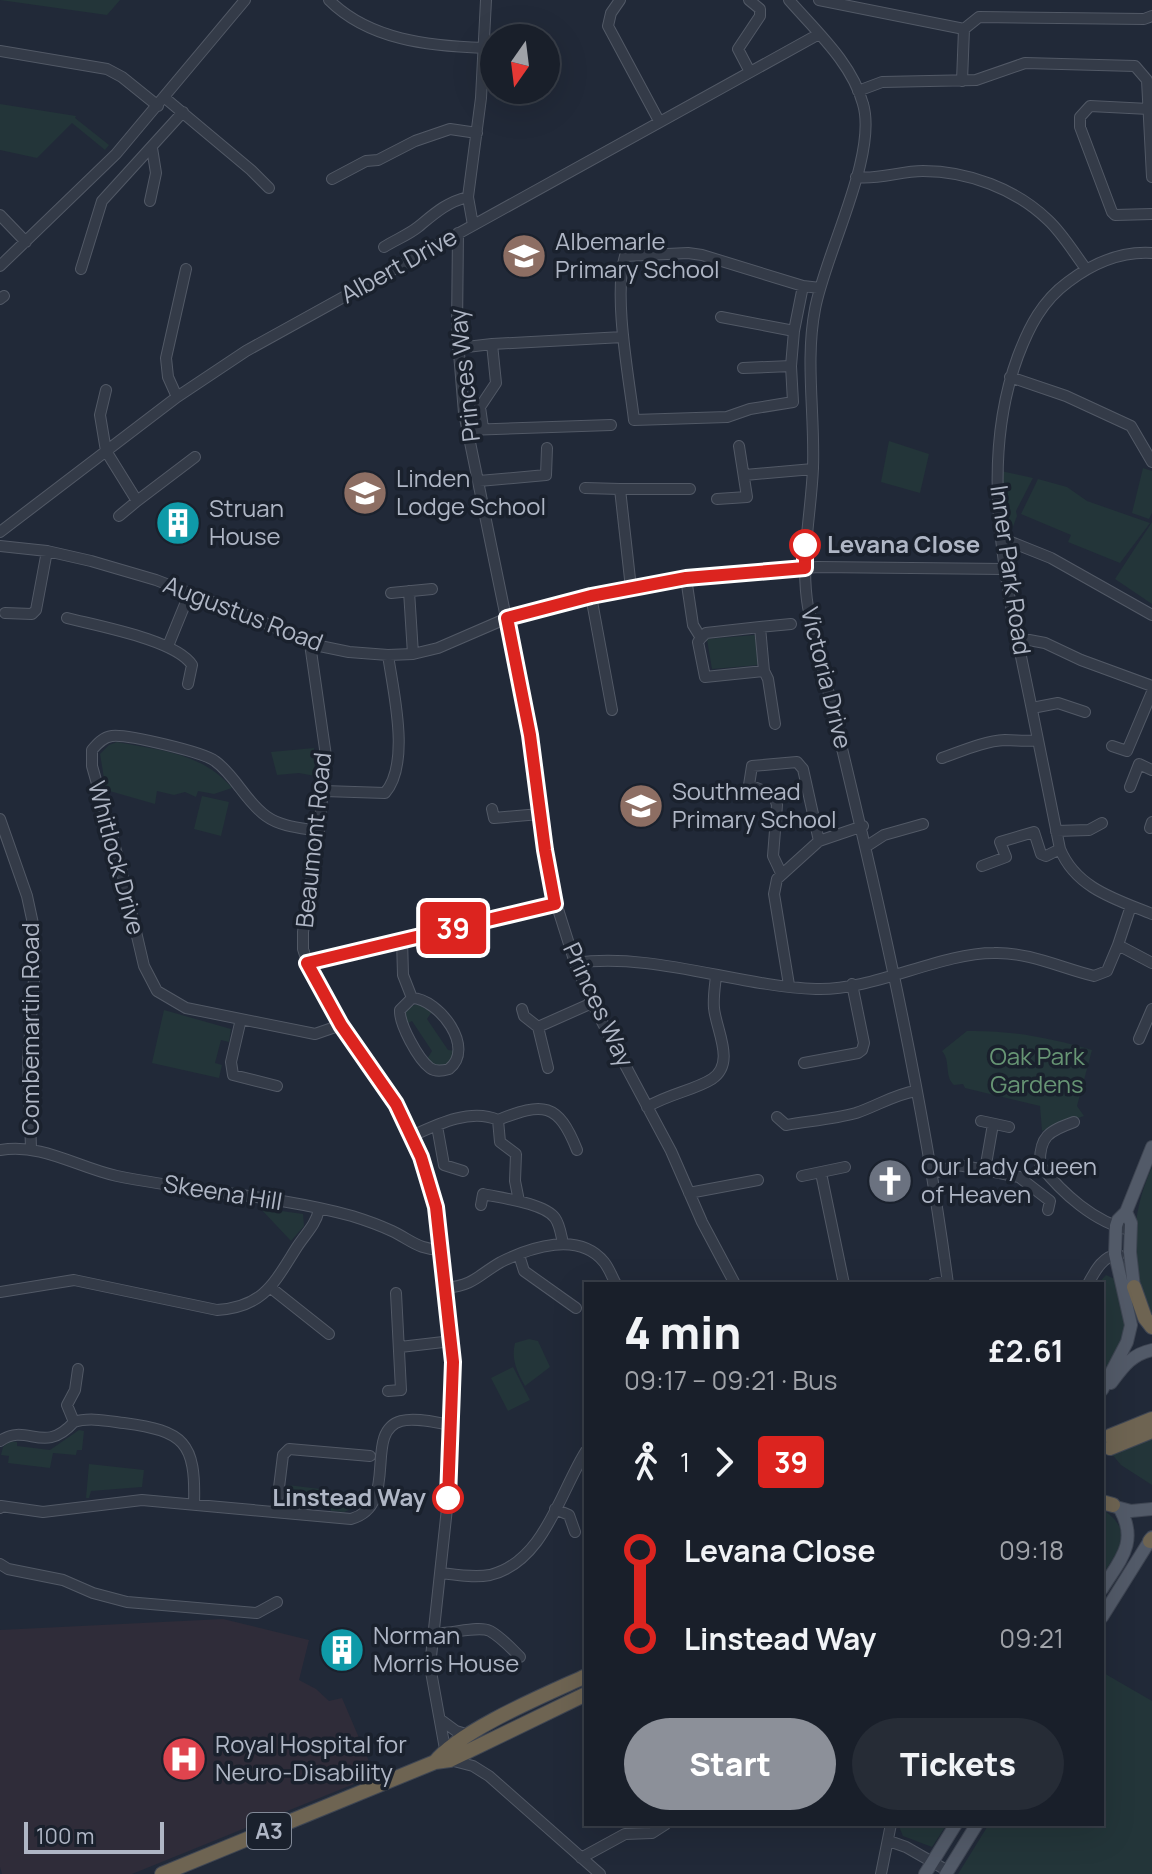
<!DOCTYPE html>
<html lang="en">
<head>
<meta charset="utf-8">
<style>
	body { margin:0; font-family:Manrope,sans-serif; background:#262c36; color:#f1f3f6; height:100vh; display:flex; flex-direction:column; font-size:30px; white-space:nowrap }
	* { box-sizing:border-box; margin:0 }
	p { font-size:26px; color:#9fa2a8 }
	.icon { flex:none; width:44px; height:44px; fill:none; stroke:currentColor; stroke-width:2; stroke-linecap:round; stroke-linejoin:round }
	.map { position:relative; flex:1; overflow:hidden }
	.panel { position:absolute; left:584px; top:1282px; width:520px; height:544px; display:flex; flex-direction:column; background:#191f2a; border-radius:0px; box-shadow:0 8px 32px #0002,0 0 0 2px #373d47 }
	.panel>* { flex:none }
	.badge { padding:0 16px; border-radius:6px; font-size:28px; line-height:52px }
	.needle { width:52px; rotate:194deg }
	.buttons { position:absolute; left:480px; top:24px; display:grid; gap:16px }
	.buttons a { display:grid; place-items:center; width:80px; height:80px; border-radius:50%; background:#191f2a; box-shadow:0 8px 32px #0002,0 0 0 2px #373d47; font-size:40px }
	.scale { position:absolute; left:24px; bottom:20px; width:140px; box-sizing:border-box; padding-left:8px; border:4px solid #afb6c5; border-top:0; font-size:22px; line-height:28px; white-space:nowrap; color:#afb6c5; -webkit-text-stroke:6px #1a212d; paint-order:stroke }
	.map>.badge { position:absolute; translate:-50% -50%; box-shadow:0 0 0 4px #fff }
	.legs { display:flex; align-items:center; gap:12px; height:88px; padding:0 40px; font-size:26px }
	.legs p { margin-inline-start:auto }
	.headline { display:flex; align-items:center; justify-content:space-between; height:136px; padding:0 40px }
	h1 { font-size:44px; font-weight:800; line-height:60px }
	.button { display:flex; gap:16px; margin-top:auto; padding:16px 40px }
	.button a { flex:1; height:92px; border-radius:48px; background:#8c9099; color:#fff; font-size:32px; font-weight:800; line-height:92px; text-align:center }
	.button a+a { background:#262c36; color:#f1f3f6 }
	ul { padding:0 40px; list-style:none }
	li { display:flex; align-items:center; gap:28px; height:88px; font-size:30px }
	li i { display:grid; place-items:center; width:12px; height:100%; margin:0 10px; background:currentColor }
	li i::after { content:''; width:20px; height:20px; margin:-10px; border:6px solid; border-radius:50%; background:#191f2a }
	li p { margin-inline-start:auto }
	li:first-child i { background:linear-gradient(#0000 50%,currentColor 0) }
	li:last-child i { background:linear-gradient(currentColor 50%,#0000 0) }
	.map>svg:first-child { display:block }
</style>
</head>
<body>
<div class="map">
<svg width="1152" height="1874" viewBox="0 0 1152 1874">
	<rect width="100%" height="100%" fill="#212938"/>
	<path fill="#2f2c39" d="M 223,1619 L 309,1640 L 299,1680 L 316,1689 L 329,1701 L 342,1698 L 374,1773 L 356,1780 L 354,1784 L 132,1874 L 2,1874 L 0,1867 L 0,1630 Z"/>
	<path fill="#233539" d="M 0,0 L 120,0 L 107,15 Z
		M 0,104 L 76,116 L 75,118 L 109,145 L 105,150 L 72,123 L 37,158 L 0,150 Z
		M 889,441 L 929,454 L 920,493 L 881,482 Z
		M 1143,468 L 1152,471 L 1152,513 L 1149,519 L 1132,513 Z
		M 1001,471 L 1033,478 L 1016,511 L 1017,516 L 1011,532 L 1005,529 Z
		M 1038,479 L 1067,487 L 1087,501 L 1150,523 L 1120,563 L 1068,542 L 1071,535 L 1021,514 Z
		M 1152,522 L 1152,604 L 1115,579 Z
		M 755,635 L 759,665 L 712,669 L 707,639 Z
		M 117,742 C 159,750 203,753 232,788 L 214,794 L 198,791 L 196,797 L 185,792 L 174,795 L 157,791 L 155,804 L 106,790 L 100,754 L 109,745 Z
		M 314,748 L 315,776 L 299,773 L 277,775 L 271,752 Z
		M 202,796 L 229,802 L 221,836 L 194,829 Z
		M 421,1003 L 433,1010 L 427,1019 L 448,1050 L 457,1051 L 447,1066 C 438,1067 433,1067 427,1059 L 432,1051 L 412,1021 L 404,1025 L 406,1008 Z
		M 164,1010 L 231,1029 L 229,1042 L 221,1040 L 215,1063 L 222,1065 L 219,1078 L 152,1063 Z
		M 967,1031 C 1010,1030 1050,1038 1092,1050 L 1077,1106 L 1084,1116 L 1042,1131 L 1040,1106 L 965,1088 L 963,1084 L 954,1085 C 944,1076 951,1061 942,1051 Z
		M 1152,1167 L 1152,1317 C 1150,1305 1143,1293 1140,1281 C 1129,1243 1136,1202 1152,1167 Z
		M 260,1208 L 303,1214 L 304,1226 L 291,1241 Z
		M 1106,1275 L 1117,1280 L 1128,1324 L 1124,1343 L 1104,1369 L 1102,1284 L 1098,1284 Z
		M 529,1339 L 538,1341 L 550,1367 L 525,1386 C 517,1371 511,1360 515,1343 Z
		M 513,1367 L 530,1400 L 508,1411 L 491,1378 Z
		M 79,1430 L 84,1431 L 82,1450 L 77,1450 L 76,1455 L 53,1453 L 50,1468 L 8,1463 L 9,1456 L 1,1455 L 3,1447 L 10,1441 L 17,1442 L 17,1446 L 50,1450 Z
		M 1152,1438 L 1152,1485 L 1121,1465 L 1111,1453 Z
		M 89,1464 L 144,1470 L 142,1487 L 91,1491 L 89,1498 L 86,1498 Z
		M 288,1485 L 336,1491 L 336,1500 L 361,1505 L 344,1512 L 331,1511 L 330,1505 L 286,1503 L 286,1500 L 291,1500 L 292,1490 L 286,1489 Z
		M 1102,1509 C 1136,1532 1119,1548 1102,1576 Z
		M 1102,1672 L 1152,1701 L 1152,1874 L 958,1874 L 989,1824 L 1102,1824 Z
		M 898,1824 L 947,1824 L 932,1847 L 903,1836 Z"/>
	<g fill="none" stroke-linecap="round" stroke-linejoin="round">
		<g stroke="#525966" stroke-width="12">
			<path id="minor" d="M 329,0 C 369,40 429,46 484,48
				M 620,0 L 611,13 L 608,26 L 659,121
				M 749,0 L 760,9 L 760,16 L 738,49 L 750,72
				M 789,0 C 816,31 852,63 863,104 C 878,155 825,254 815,309 C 805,361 815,415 813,468 C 811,515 800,560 808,607 C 862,831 918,1055 948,1284
				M 819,0 L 964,29
				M 0,51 L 107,69 L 122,77 L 158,106
				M 962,81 L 964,29 L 979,17 L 1144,19 L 1152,16
				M 858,91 L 882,82 L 976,80 L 1025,63 L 1135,66 L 1147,80 L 1152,177
				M 165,98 L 251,170 L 269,188
				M 1149,109 L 1090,106 L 1080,117 L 1080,127 L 1112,212 L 1115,215 L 1152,214
				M 856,177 C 877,180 901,171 923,171 C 968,171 1016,189 1048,220 C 1063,234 1074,253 1086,269
				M 332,179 L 366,161 L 378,160 L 415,141 L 450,129 L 477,133
				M 150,201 L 156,173 L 152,148
				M 0,215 L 26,242
				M 473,225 L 468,197 L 481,98 L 486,0
				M 458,233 L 457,329 L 464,413 L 530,735 L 551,887 L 575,963 L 592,1003 L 671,1151 L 702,1222 L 735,1284
				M 384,247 C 395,240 408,235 418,227 C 435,213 447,202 468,197
				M 1152,253 C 1120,251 1093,263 1068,282 C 1042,301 1029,327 1018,356 C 976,470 1008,591 1031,705 C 1041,753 1050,801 1060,849 C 1076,888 1115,899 1152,914
				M 0,266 L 116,154 L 245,0
				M 81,269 L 102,201 L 183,112
				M 0,299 L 4,296
				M 721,317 L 794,331
				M 492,344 L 623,337
				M 458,348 L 492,344 L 496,383 L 480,407 L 483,428
				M 791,366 L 794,331 L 803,286
				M 743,368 L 791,366 L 793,402 L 750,409 L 727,417 L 634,420 C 629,378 613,295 625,256 L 688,253 L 702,255 L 803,286 L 820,288
				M 1010,377 L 1066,396 L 1131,426 L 1152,462
				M 106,390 L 100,415 L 106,451 L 137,501 L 195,457
				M 177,397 L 168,377 L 166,358 L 186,269
				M 467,430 L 611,425
				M 745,475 L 813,469
				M 479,481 L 546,475 L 547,448
				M 585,488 L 620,489
				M 717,499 L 747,497 L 739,446
				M 119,516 L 137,501
				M 0,532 L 177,397 L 246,351 L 819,34
				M 1001,538 L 1051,558 L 1152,615
				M 0,546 L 47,551 L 91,561 L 156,580 L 254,618 L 310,644 L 349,652 L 388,655 L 413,654 L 438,648 L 519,613 L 561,603 L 686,578 L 818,567 L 1004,569
				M 686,578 L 693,625 L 701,638 L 698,642 L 705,677 L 764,671 L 768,679 L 775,724
				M 631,588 L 620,489 L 690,489
				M 409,591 L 413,654
				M 391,593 L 432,589
				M 591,596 L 612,710
				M 5,613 L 32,614 L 36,610 L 47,551
				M 67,618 C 98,626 176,640 192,665 L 188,684
				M 760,627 L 791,624
				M 701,638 L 706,633 L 760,627 L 764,671
				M 1018,643 L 1029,640 L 1045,643 L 1081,660 L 1152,686
				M 310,644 L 326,756 L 319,831 L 303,932 L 303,949 L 312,977 L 341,1025 L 396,1104 L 421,1157 L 436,1207 L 451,1328 L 454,1377 L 448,1499 L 430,1666 L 445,1749
				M 168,646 L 190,592
				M 1032,708 L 1058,703 L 1085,712
				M 1112,746 L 1127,751 L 1152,692
				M 942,758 C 962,751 984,741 1005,740 C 1017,740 1026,742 1038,740
				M 1130,787 L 1139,764 L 1152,770
				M 324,791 L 385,793 C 411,763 393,691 388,655
				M 492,809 L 494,818 L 540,814
				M 0,819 L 27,896 L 35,933 L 34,979 L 28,1060 L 31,1148
				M 1150,828 L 1152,822
				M 319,831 C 302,828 281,827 266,816 C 245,801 235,775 215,761 C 203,752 127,734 112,736 C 103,737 97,744 92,750 L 92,766 L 122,872 L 144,966 L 157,991 L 186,1008 L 315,1034 L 341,1025
				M 1056,831 L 1089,830 L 1102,823
				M 867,846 L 884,835 L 923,824
				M 982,866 L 1006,857 L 1000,842 L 1034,832 L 1041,854 L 1046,856 L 1060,849
				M 781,873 L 773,856 L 777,805 L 774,795 L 749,785 L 752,766 L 797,762 L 803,769 L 819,841
				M 402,939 L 403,975 L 412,998
				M 1118,945 L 1131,906
				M 307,963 L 555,904
				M 575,963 C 654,952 736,986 816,989 C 873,991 939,953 994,953 C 1029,952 1061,968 1094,976 L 1107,971 L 1118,945 L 1152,963
				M 789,985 L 774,894 L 777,879 L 819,841 L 863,826
				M 412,998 C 439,999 476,1048 449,1069 C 442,1071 436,1072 430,1068 C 418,1059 399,1024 400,1010 Z
				M 522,1009 L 524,1016 L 538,1027 L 592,1003
				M 241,1019 L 231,1062 L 233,1075 L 277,1086
				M 538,1027 L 548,1068
				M 1139,1039 L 1152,1009
				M 804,1063 L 858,1053 L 862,1050 L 864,1043 L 852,984
				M 647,1107 C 668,1094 695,1090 712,1079 C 736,1063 716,1030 714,1008 C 713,997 715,986 716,976
				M 777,1117 L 786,1125 C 809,1121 834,1119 856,1113 C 877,1106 895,1094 916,1091
				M 498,1120 L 500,1142 L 516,1154 L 515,1181 L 519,1201
				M 981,1121 L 1009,1127
				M 1074,1122 C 1049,1131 1039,1136 1040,1165 C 1062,1193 1095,1223 1130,1230
				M 437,1126 L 444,1165 L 463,1171
				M 412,1136 C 438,1124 471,1108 498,1120 C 543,1102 558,1102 577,1150
				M 0,1150 C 43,1143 76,1167 117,1176 C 195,1192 276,1195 352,1216 C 365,1220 379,1225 392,1231 C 411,1240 420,1251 442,1249
				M 985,1170 L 993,1124
				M 821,1173 L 844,1284
				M 931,1174 L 958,1165 L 985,1170 L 1019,1177 L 1050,1201 L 1048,1210
				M 802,1176 L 845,1167
				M 689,1193 L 758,1180
				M 481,1205 L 483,1194 C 501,1198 544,1203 555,1218 C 560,1225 561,1235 563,1243
				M 519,1255 L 524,1271 L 576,1308
				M 933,1284 L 947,1281
				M 1088,1284 C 1095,1271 1104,1254 1119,1255
				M 271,1288 L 329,1334
				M 446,1288 C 475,1285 478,1275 501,1262 C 531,1247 579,1231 604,1262 C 609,1268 612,1277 616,1284
				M 0,1292 L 74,1280 L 217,1310 C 264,1307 274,1283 297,1247 C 306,1233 315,1226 319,1210
				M 400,1347 L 452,1341
				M 78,1369 L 75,1390 L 67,1405 L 74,1422 C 89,1417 108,1421 124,1423 C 184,1431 196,1442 194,1504
				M 388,1391 L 401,1390 L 396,1293
				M 0,1441 C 28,1422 43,1456 74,1422
				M 0,1508 L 1,1506 L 43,1512 L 142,1500 L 351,1519 C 401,1505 362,1432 401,1421 C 416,1417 437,1423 451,1425
				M 555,1509 L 569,1515 L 575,1532
				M 276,1512 L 283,1455 L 289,1449 L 370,1456
				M 0,1564 L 8,1569 L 63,1580 L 93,1593 L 127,1602 L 257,1613 L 277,1602
				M 441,1573 C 457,1575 474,1578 490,1575 C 544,1562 560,1492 586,1451
				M 432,1633 C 449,1635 478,1625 490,1631 C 501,1637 511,1648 520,1657
				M 441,1720 L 456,1731 L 469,1735
				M 450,1760 L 473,1766 L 489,1776 L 600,1874
				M 889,1841 L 906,1847 L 948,1871
				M 581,1858 L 625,1834 L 652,1833 L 666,1824
				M 881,1874 L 891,1824"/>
		</g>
		<g stroke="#3e4552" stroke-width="14">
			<path id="major" d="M 1126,1212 L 1131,1223 L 1130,1252 L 1135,1296
				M 1111,1383 C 1123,1367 1132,1354 1152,1350
				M 1102,1390 L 1127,1342 L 1131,1325 L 1115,1254 L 1116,1226 L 1118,1220 L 1126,1212 L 1152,1147
				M 1116,1507 L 1131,1511 L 1152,1509
				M 1102,1589 C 1119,1561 1139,1543 1120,1509
				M 1102,1617 L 1152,1537
				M 925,1874 L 956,1824
				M 946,1874 L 977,1824"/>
		</g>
		<g stroke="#3f4653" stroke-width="16">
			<path id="highway" d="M 1134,1287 L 1145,1318 L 1152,1327
				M 1110,1436 L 1152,1419
				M 1110,1448 L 1152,1431
				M 1102,1502 L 1113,1505
				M 1150,1541 L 1152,1539
				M 435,1762 C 460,1730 547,1694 586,1676
				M 162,1874 L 435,1762 L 450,1760 L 586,1694"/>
		</g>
		<use href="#minor" stroke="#343b48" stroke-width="10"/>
		<use href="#major" stroke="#525a68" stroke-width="12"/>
		<use href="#highway" stroke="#6e6452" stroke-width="14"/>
	</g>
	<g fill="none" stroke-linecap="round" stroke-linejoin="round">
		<g stroke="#fff" stroke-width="18">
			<path id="line-1" d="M 448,1498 L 453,1362 L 436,1207 L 421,1157 L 396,1104 L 341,1025 L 307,963 L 555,904 L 545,850 L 530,735 L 507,618 L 591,596 L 686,578 L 805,568 L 805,545"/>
		</g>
		<use href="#line-1" stroke="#dc241f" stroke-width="12"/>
	</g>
	<defs>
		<g id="school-disc" transform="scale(2.3)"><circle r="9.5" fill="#8d6e63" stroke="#1a212d"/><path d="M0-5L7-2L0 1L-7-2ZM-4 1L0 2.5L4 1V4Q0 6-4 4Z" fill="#fff"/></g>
		<g id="building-disc" transform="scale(2.3)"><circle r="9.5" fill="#0f9aa8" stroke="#1a212d"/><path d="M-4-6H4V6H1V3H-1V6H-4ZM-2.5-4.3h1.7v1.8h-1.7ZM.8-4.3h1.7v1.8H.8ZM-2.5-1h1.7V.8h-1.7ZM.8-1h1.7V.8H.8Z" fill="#fff"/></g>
		<g id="church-disc" transform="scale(2.3)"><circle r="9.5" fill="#6b7280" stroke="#1a212d"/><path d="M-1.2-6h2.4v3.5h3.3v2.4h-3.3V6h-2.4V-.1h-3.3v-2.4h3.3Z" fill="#fff"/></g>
		<g id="hospital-disc" transform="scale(2.3)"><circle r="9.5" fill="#e0444e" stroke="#1a212d"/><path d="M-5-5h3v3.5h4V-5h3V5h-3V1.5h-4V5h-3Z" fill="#fff"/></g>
	</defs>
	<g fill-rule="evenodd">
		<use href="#school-disc" x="524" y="256"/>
		<use href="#school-disc" x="365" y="493"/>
		<use href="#building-disc" x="178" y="523"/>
		<use href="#school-disc" x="641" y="806"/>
		<use href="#church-disc" x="890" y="1181"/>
		<use href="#building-disc" x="342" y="1650"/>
		<use href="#hospital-disc" x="184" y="1759"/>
	</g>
	<g fill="#fff" stroke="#dc241f" stroke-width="4">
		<circle cx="805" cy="545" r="14"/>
		<circle cx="448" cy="1498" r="14"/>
	</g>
	<g text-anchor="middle" stroke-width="7" stroke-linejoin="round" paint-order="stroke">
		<rect fill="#1a212d" stroke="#828997" stroke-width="2" x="247" y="1813" width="44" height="36" rx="6"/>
		<g font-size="22" font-weight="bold" fill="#afb6c5">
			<text x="269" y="1839">A3</text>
		</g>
		<g font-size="24" fill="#afb6c5" stroke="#1a212d" text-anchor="start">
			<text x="555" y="250">Albemarle<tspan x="555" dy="28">Primary School</tspan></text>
			<text x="396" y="487">Linden<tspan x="396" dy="28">Lodge School</tspan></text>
			<text x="209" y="517">Struan<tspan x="209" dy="28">House</tspan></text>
			<text x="672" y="800">Southmead<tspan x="672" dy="28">Primary School</tspan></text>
			<text x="921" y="1175">Our Lady Queen<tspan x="921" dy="28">of Heaven</tspan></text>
			<text x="373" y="1644">Norman<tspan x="373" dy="28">Morris House</tspan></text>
			<text x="215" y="1753">Royal Hospital for<tspan x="215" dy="28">Neuro-Disability</tspan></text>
		</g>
		<g font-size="24" fill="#afb6c5" stroke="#1a212d">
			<text transform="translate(399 266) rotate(-29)" y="8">Albert Drive</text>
			<text transform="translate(465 375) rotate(-96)" y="8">Princes Way</text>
			<text transform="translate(1010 570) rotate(82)" y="8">Inner Park Road</text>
			<text transform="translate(243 614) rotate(21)" y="8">Augustus Road</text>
			<text transform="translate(826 678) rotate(76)" y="8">Victoria Drive</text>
			<text transform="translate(314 840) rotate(-84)" y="8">Beaumont Road</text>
			<text transform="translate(116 858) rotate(75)" y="8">Whitlock Drive</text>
			<text transform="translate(598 1005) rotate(65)" y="8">Princes Way</text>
			<text transform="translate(31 1029) rotate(-90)" y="8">Combemartin Road</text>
			<text transform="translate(223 1193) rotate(9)" y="8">Skeena Hill</text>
		</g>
		<g font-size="24" font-weight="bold" fill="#afb6c5" stroke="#1a212d" text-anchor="start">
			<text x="827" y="553">Levana Close</text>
			<text x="426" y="1506" text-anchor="end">Linstead Way</text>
		</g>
		<g font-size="24" fill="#679574" stroke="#1a212d">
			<text x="1037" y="1065">Oak Park<tspan x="1037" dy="28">Gardens</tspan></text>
		</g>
	</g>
</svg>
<div class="buttons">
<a><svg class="needle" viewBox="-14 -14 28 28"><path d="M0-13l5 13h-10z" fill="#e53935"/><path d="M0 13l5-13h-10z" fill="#9fa2a8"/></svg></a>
</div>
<div class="scale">100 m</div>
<b class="badge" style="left:453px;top:928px;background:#dc241f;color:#fff">39</b>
<section class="panel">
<div class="headline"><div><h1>4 min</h1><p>09:17 – 09:21 · Bus</p></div><b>£2.61</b></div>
<div class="legs"><svg class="icon" aria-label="walk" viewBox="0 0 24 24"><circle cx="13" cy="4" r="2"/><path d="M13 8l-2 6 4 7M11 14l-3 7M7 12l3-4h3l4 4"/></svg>1<svg class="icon" aria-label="forward" viewBox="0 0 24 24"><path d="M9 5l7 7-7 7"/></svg><b class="badge" style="background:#dc241f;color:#fff">39</b></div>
<ul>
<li><i style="color:#dc241f"></i><b>Levana Close</b><p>09:18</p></li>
<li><i style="color:#dc241f"></i><b>Linstead Way</b><p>09:21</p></li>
</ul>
<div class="button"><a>Start</a><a>Tickets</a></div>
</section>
</div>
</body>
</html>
